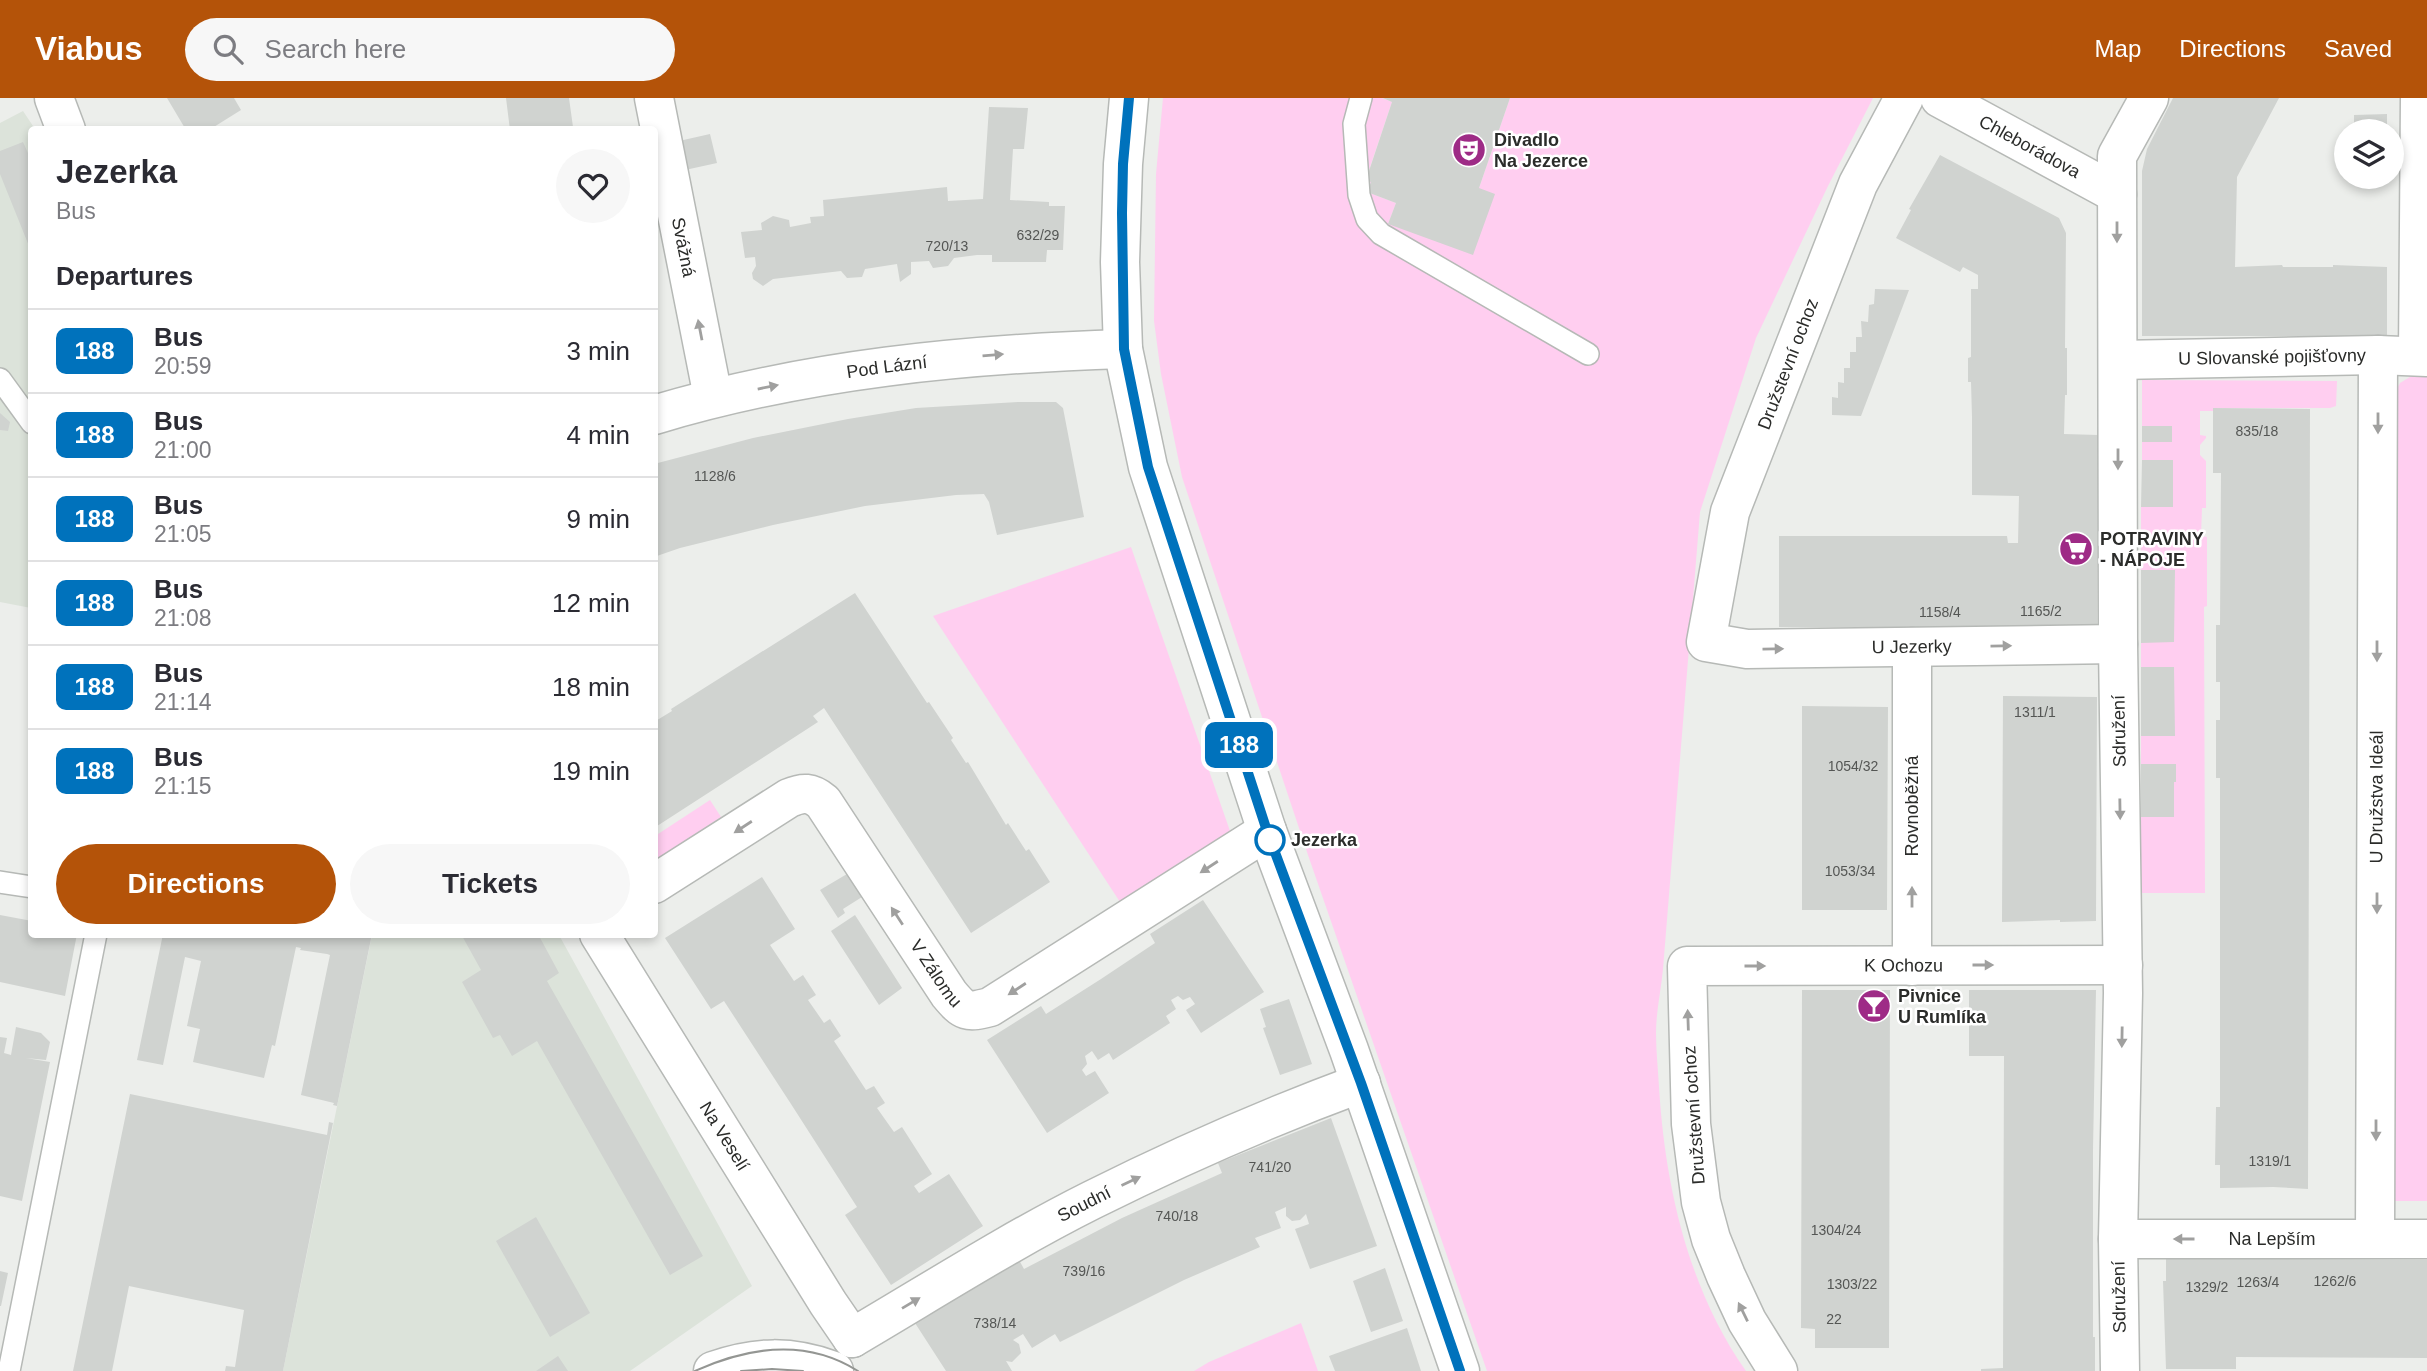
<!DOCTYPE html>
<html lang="en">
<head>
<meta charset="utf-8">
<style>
	body { margin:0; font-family:Helvetica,sans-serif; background:#f7f7f7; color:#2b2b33; height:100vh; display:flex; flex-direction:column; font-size:26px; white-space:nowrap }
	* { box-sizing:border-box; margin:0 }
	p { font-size:23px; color:#7c7c81 }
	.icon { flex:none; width:38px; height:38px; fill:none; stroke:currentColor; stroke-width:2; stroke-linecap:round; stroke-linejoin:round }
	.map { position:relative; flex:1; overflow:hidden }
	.side { position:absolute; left:28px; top:28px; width:630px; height:812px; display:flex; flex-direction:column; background:#fff; border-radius:7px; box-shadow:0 4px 10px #0003 }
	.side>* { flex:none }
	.badge { padding:0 14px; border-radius:10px; font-size:24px; line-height:46px }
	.tools { position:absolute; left:2334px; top:21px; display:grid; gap:14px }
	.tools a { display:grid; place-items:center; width:70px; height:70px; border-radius:50%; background:#fff; box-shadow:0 4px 10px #0003; font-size:35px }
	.map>.badge { position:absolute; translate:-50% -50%; box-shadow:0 0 0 4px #fff }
	h2 { padding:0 28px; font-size:26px; line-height:63px }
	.round { display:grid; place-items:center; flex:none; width:74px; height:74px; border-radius:37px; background:#f7f7f7 }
	.summary { display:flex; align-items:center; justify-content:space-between; height:119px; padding:0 28px }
	h1 { font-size:33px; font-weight:700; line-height:52px }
	.primary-button { display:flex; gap:14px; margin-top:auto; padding:14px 28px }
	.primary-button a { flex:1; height:80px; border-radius:42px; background:#b45309; color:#fff; font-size:28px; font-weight:700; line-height:80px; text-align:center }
	.primary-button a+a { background:#f7f7f7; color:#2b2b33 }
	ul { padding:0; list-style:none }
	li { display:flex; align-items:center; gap:21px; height:84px; padding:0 28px; border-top:2px solid #e1e1e2 }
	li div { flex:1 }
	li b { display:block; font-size:26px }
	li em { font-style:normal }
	li .badge { min-width:77px; font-weight:700; text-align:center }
	header { display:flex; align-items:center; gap:42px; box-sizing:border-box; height:98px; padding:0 35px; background:#b45309; color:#fff }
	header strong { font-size:33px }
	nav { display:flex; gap:38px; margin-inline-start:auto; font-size:24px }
	.search { width:490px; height:63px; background:#f7f7f7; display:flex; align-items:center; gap:18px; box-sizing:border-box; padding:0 24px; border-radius:38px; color:#7c7c81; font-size:26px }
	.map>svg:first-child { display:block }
</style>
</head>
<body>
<header>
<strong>Viabus</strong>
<div class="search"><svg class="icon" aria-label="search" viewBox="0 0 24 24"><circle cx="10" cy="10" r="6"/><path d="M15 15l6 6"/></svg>Search here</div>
<nav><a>Map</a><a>Directions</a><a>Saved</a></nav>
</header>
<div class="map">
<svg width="2427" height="1273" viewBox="0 0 2427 1273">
	<rect width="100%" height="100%" fill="#eceeeb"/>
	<path fill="#dce3da" d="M 23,13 L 35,31 L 32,32 L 31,510 L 0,504 L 0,25 Z
		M 372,837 L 559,837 L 752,1188 L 630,1273 L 283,1273 Z"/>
	<path fill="#ffcef0" d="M 1163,0 L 1382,0 L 1392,4 L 1366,81 L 1371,84 L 1367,94 L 1396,105 L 1388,126 L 1479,90 L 1510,0 L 1873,0 L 1828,88 L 1756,240 L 1700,414 L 1663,871 C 1661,892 1656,914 1656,935 C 1656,953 1658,971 1659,989 C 1665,1087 1688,1191 1746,1273 L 1487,1273 L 1308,757 L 1182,379 L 1161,276 L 1154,223 L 1156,76 Z
		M 2415,276 L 2427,276 L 2427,1103 L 2391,1103 L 2395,295 L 2400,285 Z
		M 2142,282 L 2337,283 L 2336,308 L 2330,310 L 2213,310 L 2213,313 L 2200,313 L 2200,337 L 2206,338 L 2206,340 L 2200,347 L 2200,357 L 2206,363 L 2206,410 L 2202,410 L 2201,438 L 2207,439 L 2207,508 L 2204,509 L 2205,795 L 2140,795 L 2141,719 L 2174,719 L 2174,684 L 2176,683 L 2176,666 L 2141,666 L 2141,508 L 2173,508 L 2175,473 L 2141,472 L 2141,409 L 2173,409 L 2173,362 L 2142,362 Z
		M 1131,449 L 1230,733 L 1120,804 L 933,518 Z
		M 710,702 L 721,719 L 655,762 L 655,738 Z
		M 1301,1225 L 1318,1273 L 1194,1273 L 1209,1264 Z"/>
	<path fill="#d0d3d0" d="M 167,0 L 234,0 L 241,12 L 209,32 L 186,32 Z
		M 506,0 L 569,0 L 573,29 L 577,32 L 510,32 Z
		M 1383,0 L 1510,0 L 1479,90 L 1495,96 L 1473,157 L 1388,126 L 1396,105 L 1367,94 L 1371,84 L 1366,82 L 1392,4 Z
		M 2173,0 L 2279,0 L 2237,79 L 2235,169 L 2282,167 L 2283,169 L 2333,169 L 2333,167 L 2387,169 L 2387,238 L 2142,238 L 2142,73 L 2147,51 Z
		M 989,9 L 1028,10 L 1024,51 L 1013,51 L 1010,102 L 1049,104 L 1049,108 L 1065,108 L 1063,152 L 1047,152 L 1046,164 L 992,164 L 992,157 L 977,157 L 954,160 L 948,168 L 933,170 L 929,163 L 911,164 L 911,176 L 900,184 L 897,166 L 865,171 L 862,179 L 847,180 L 841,173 L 773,181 L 763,188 L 753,181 L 752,175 L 756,168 L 755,159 L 745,160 L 741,134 L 762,132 L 761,125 L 773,118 L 789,122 L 790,129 L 811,125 L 810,119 L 824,118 L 823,102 L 947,89 L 948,103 L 983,101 Z
		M 2387,16 L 2387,33 L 2354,33 L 2354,17 Z
		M 710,36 L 717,65 L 685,72 L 679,43 Z
		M 23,44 L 32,64 L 31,153 L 0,76 L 0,53 Z
		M 1940,57 L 2059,120 L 2066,135 L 2065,250 L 2067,250 L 2067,297 L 2065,297 L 2064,336 L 2098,337 L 2097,530 L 1779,529 L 1779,438 L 2007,438 L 2008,445 L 2018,445 L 2019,398 L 1972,397 L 1972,319 L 1971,284 L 1968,284 L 1968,260 L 1971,259 L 1971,191 L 1978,191 L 1978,177 L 1963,169 L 1960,174 L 1896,140 L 1911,112 L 1909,111 Z
		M 1875,191 L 1909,192 L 1861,318 L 1832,317 L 1832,299 L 1838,300 L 1838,284 L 1844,285 L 1844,270 L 1850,270 L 1850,254 L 1856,254 L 1856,239 L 1862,239 L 1861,223 L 1868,224 L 1869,207 L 1874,206 Z
		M 1018,304 L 1056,304 L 1063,310 L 1084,419 L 997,437 L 989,404 L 984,396 L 956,397 L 865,408 L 773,427 L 680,450 L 654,459 L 654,366 L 753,340 L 848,321 L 916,310 Z
		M 2213,310 L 2310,311 L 2308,1091 L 2273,1089 L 2220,1090 L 2220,1067 L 2215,1067 L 2216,1009 L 2220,1009 L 2220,680 L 2216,680 L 2216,622 L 2220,622 L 2220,584 L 2216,584 L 2216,527 L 2220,527 L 2221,375 L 2213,375 Z
		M 0,315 L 10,324 L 8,333 L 0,332 Z
		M 2142,328 L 2172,328 L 2172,344 L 2142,344 Z
		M 2142,362 L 2173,362 L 2173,409 L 2141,409 Z
		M 2141,472 L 2175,472 L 2174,544 L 2141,545 Z
		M 855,495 L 927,605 L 929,604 L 953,640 L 951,642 L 966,665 L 968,664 L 1006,727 L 1008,725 L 1026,753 L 1029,751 L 1050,784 L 971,835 L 824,610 L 813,618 L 818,624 L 654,730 L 654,624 L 672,613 L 671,611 Z
		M 2141,569 L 2174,569 L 2175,638 L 2141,638 Z
		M 2003,598 L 2097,599 L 2096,823 L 2060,824 L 2060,822 L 2002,824 Z
		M 1802,608 L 1888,609 L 1887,812 L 1802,812 Z
		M 2141,666 L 2176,666 L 2176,684 L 2174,684 L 2174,719 L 2141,719 Z
		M 847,776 L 862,799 L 843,811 L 845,815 L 838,820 L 820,792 Z
		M 762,779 L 795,831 L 770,847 L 794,883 L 803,877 L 816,897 L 808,902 L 824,925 L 830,921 L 841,938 L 834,943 L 866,992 L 874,988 L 885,1005 L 877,1010 L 894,1034 L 902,1029 L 932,1076 L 914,1088 L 919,1095 L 949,1076 L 983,1128 L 891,1187 L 845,1117 L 857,1109 L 791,1006 L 724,903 L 711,911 L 665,840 Z
		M 1203,802 L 1264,894 L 1201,935 L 1186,912 L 1195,906 L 1190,899 L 1183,902 L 1178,898 L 1171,902 L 1176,911 L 1166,918 L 1170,925 L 1113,962 L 1109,955 L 1098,962 L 1092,953 L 1085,958 L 1087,966 L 1082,972 L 1086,978 L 1095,973 L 1109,995 L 1047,1035 L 987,942 L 1041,908 L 1046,916 L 1101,881 L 1155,845 L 1150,836 Z
		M 0,817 L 32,823 L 32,836 L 77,836 L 65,898 L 0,884 Z
		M 855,817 L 902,890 L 879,907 L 831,833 Z
		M 163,836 L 372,836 L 337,1008 L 333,1007 L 334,1005 L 301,997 L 330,857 L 327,856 L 300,852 L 301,850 L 296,849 L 275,948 L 272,947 L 264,980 L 193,964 L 200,931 L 187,928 L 201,863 L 185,859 L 163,967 L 137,962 Z
		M 461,836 L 538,836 L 559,875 L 547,883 L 703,1158 L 670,1177 L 537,943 L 512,958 L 500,937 L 493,940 L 462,884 L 481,872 Z
		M 1802,892 L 1890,892 L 1889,1250 L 1815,1250 L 1815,1231 L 1801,1230 Z
		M 1969,892 L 2096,892 L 2093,1052 L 2093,1239 L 2095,1239 L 2095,1273 L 1981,1273 L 1981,1271 L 2003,1270 L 2004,958 L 1969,958 Z
		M 1289,901 L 1312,966 L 1280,977 L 1263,930 L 1266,929 L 1260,911 Z
		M 16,929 L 41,935 L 50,944 L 46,962 L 26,960 L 50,964 L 22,1103 L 0,1098 L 0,939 L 7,940 L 4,955 L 11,957 Z
		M 130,996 L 327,1037 L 329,1024 L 333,1025 L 283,1273 L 225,1273 L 226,1268 L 235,1269 L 244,1212 L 129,1188 L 112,1273 L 73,1273 Z
		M 1331,1020 L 1377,1148 L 1310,1171 L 1295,1131 L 1309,1126 L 1306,1116 L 1300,1122 L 1292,1123 L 1286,1118 L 1286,1109 L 1275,1114 L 1281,1130 L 1255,1140 L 1260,1149 L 1184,1182 L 1060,1244 L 1055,1236 L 1032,1250 L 1023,1236 L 1013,1242 L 1019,1246 L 1021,1255 L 1012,1264 L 1006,1263 L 1012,1273 L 946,1273 L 915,1225 L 1019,1162 L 1024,1171 L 1122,1120 L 1222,1075 L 1218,1065 Z
		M 536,1119 L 590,1215 L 550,1239 L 496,1143 Z
		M 2166,1160 L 2427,1162 L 2427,1260 L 2236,1259 L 2236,1271 L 2166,1271 L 2163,1183 L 2166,1183 Z
		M 1385,1170 L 1403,1223 L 1371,1234 L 1353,1183 Z
		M 0,1173 L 8,1175 L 1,1208 L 0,1208 Z
		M 1407,1230 L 1421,1273 L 1335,1273 L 1329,1258 Z
		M 558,1258 L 568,1273 L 536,1273 Z"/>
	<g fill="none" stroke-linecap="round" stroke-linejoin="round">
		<g stroke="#b6b9b6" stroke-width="24">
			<path id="service" d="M 1361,0 L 1354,26 L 1359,97 L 1367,121 L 1381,136 L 1588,256
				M 0,281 L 32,325
				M 0,784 L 32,789
				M 9,1273 L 96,836"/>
		</g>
		<g stroke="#b6b9b6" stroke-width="41">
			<g id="minor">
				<path d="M 54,0 L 66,32"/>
				<path id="s1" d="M 654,0 L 713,299"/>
				<path id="s2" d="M 1904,0 L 1858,86 L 1730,414 L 1706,544 L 1747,551 L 2118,546"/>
				<path id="s3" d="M 1940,0 L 2117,96"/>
				<path d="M 2418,258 L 2420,0"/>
				<path id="s4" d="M 2118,262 L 2378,257 L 2427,259"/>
				<path id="s5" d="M 654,317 C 807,271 965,256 1123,251"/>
				<path d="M 1912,549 L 1912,868"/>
				<path id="s6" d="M 654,786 L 789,700 C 803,694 811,694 823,704 L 949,896 C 964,914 967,915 990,909 L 1267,733"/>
				<path id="s7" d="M 599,836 L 828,1205 L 852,1240"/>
				<path id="s8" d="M 2375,1140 L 2378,257"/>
				<path id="s9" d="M 2118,1141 L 2427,1141"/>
				<path id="s10" d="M 852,1240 C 932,1193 1010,1143 1092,1102 C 1180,1058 1269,1019 1361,985"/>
				<path d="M 713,1273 C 756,1258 791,1257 834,1273"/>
				<path id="s11" d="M 1778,1273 L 1747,1223 L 1726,1178 L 1711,1141 L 1701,1104 L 1691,1026 L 1687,868 L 2123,867"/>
				<path d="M 2120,1273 L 2118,1141 L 2123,895 L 2118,546 L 2117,58 L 2149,0"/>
			</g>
		</g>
		<g stroke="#b6b9b6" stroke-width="41">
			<path id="tertiary" d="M 1129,0 L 1123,66 L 1120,164 L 1123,251 L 1148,369 L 1267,733 L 1349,952 L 1460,1273"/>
		</g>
		<use href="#service" stroke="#fff" stroke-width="21"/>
		<use href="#minor" stroke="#fff" stroke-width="38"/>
		<use href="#tertiary" stroke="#fff" stroke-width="38"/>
		<path stroke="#949693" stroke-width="2" d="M 695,1273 C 748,1249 806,1240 858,1273
			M 741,1273 L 772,1271 L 803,1273"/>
	</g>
	<defs><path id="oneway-solid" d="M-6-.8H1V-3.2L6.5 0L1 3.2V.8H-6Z" transform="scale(1.75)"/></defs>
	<g fill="#a0a09f">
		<use href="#oneway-solid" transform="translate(2117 134) rotate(90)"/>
		<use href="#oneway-solid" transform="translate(700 232) rotate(-101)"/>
		<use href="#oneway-solid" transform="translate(993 257) rotate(-5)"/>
		<use href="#oneway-solid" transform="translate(768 289) rotate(-11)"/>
		<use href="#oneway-solid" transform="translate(2378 325) rotate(90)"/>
		<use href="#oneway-solid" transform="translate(2118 361) rotate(90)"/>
		<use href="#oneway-solid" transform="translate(2001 548) rotate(-1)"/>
		<use href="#oneway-solid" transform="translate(1773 551) rotate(-1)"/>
		<use href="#oneway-solid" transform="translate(2377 553) rotate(90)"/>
		<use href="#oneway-solid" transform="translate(2120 711) rotate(89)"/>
		<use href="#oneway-solid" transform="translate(743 729) rotate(147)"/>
		<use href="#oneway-solid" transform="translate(1209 769) rotate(147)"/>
		<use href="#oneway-solid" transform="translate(1912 799) rotate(-90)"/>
		<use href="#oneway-solid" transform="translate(2377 805) rotate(90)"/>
		<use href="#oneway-solid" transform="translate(897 818) rotate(-123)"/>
		<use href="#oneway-solid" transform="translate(1983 867)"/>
		<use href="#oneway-solid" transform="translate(1755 868)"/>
		<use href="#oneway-solid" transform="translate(1017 891) rotate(147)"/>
		<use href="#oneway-solid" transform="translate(1688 922) rotate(-92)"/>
		<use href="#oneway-solid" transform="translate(2122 939) rotate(91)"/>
		<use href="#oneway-solid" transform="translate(2376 1032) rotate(90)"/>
		<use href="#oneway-solid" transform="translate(1131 1083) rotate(-25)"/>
		<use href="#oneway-solid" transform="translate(2184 1141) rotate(180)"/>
		<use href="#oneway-solid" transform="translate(911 1205) rotate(-31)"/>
		<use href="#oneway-solid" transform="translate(1743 1214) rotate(-116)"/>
	</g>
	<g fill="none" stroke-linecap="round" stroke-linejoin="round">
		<g stroke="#fff" stroke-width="16">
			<path id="line" d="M 1129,0 L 1123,66 L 1122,115 L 1124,251 L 1148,369 L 1267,733 L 1361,985 L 1460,1273"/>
		</g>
		<use href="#line" stroke="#0072bc" stroke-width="10"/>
	</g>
	<defs>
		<g id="theatre-disc" transform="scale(1.75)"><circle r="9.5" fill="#9e2b86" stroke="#fff"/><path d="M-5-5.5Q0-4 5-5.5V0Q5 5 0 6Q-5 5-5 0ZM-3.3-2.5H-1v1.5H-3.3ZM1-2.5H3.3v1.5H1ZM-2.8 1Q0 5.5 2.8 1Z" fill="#fff"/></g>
		<g id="supermarket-disc" transform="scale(1.75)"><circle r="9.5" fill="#9e2b86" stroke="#fff"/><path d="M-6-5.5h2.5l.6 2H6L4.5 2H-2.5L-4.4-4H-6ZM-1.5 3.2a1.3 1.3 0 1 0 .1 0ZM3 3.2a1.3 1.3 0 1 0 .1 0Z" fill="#fff"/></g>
		<g id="bar-disc" transform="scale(1.75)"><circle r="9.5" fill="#9e2b86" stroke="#fff"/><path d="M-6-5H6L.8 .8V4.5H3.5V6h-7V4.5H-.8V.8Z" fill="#fff"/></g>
	</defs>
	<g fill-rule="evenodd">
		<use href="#theatre-disc" x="1469" y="52"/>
		<use href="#supermarket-disc" x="2076" y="451"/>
		<use href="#bar-disc" x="1874" y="908"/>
	</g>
	<circle fill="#fff" stroke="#0072bc" stroke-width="3.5" cx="1270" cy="742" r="14"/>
	<g text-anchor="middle" stroke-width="5" stroke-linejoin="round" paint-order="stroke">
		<g font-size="14" fill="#545654">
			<text x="1038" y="142">632/29</text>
			<text x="947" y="153">720/13</text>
			<text x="2257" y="338">835/18</text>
			<text x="715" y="383">1128/6</text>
			<text x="2041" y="518">1165/2</text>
			<text x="1940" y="519">1158/4</text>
			<text x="2035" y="619">1311/1</text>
			<text x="1853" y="673">1054/32</text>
			<text x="1850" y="778">1053/34</text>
			<text x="2270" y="1068">1319/1</text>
			<text x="1270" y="1074">741/20</text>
			<text x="1177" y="1123">740/18</text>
			<text x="1836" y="1137">1304/24</text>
			<text x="1084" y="1178">739/16</text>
			<text x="2335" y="1188">1262/6</text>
			<text x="2258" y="1189">1263/4</text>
			<text x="1852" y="1191">1303/22</text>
			<text x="2207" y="1194">1329/2</text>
			<text x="1834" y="1226">22</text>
			<text x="995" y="1230">738/14</text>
		</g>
		<g font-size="18" font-weight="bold" fill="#2b2c2a" stroke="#fff" text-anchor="start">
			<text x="1494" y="48">Divadlo<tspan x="1494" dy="21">Na Jezerce</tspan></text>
			<text x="2100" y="447">POTRAVINY<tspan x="2100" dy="21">- NÁPOJE</tspan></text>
			<text x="1898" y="904">Pivnice<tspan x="1898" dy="21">U Rumlíka</tspan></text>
		</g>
		<g font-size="18" fill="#2b2c2a" stroke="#fff">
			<text dy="6" stroke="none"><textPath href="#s3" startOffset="102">Chleborádova</textPath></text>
			<text dy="6" stroke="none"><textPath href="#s1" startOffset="152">Svážná</textPath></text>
			<text dy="6" stroke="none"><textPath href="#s4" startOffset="154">U Slovanské pojišťovny</textPath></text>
			<text transform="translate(1788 266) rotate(-69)" y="6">Družstevní ochoz</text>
			<text dy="6" stroke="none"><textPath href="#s5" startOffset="238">Pod Lázní</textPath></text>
			<text dy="6" stroke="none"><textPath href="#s2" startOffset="788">U Jezerky</textPath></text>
			<text transform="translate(2119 633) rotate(-91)" y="6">Sdružení</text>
			<text dy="6" stroke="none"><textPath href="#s8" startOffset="441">U Družstva Ideál</textPath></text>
			<text transform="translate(1912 708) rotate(-90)" y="6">Rovnoběžná</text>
			<text dy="6" stroke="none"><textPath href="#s11" startOffset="640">K Ochozu</textPath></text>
			<text dy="6" stroke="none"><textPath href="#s6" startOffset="402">V Zálomu</textPath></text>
			<text transform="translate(1694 1017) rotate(-94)" y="6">Družstevní ochoz</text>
			<text dy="6" stroke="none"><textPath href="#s7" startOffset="238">Na Veselí</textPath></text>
			<text dy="6" stroke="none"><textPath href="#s10" startOffset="268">Soudní</textPath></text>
			<text dy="6" stroke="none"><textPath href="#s9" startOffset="154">Na Lepším</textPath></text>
			<text transform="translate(2119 1199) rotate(-91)" y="6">Sdružení</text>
		</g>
		<g font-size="18" font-weight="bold" fill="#2b2c2a" stroke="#fff" text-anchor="start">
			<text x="1291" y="748">Jezerka</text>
		</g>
	</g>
</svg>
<div class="tools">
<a><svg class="icon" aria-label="layers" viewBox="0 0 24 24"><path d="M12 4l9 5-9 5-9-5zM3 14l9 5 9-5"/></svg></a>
</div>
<b class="badge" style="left:1239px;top:647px;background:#0072bc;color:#fff">188</b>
<section class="side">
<div class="summary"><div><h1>Jezerka</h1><p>Bus</p></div><a class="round"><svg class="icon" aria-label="heart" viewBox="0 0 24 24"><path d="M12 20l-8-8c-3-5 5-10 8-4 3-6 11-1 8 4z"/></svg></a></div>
<h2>Departures</h2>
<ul>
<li><span class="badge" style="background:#0072bc;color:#fff">188</span><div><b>Bus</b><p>20:59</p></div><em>3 min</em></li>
<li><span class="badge" style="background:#0072bc;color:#fff">188</span><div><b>Bus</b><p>21:00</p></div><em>4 min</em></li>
<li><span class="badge" style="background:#0072bc;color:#fff">188</span><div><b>Bus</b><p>21:05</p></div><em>9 min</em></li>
<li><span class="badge" style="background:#0072bc;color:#fff">188</span><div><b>Bus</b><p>21:08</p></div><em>12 min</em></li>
<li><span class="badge" style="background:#0072bc;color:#fff">188</span><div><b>Bus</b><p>21:14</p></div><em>18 min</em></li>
<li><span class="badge" style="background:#0072bc;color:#fff">188</span><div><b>Bus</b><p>21:15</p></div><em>19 min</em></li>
</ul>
<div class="primary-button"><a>Directions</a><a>Tickets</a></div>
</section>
</div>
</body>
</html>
